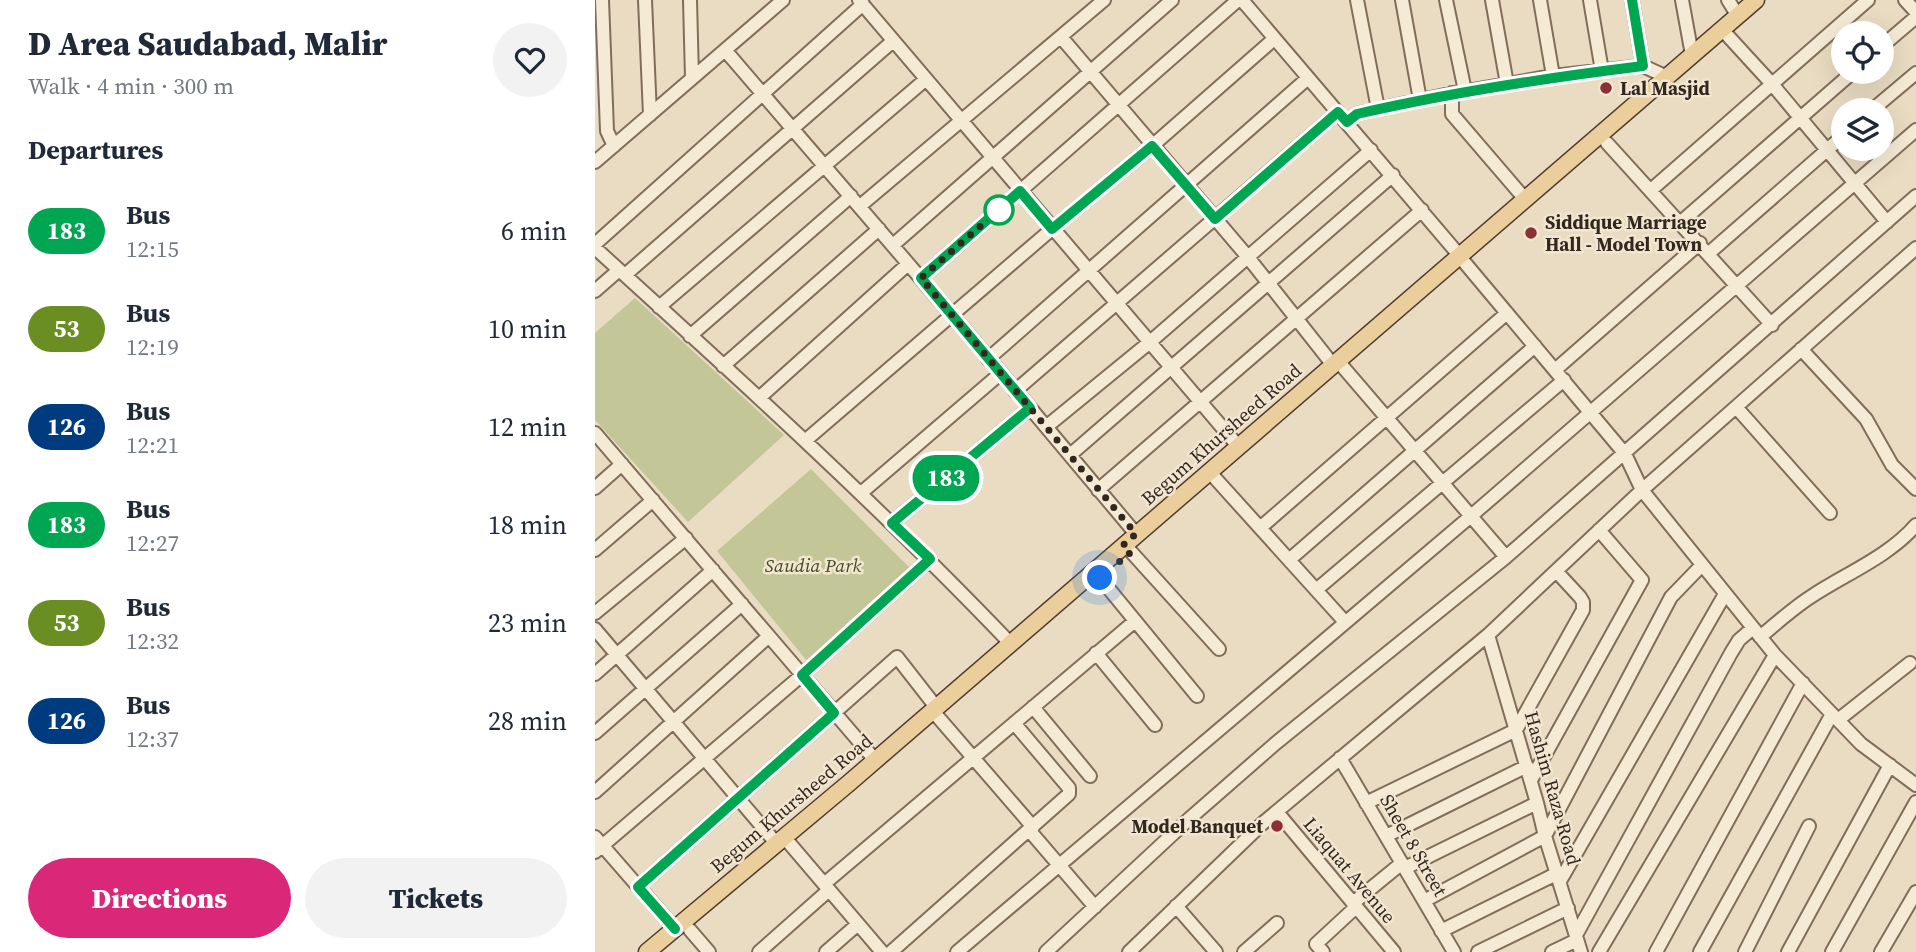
<!DOCTYPE html>
<html lang="en">
<head>
<meta charset="utf-8">
<style>
	body { margin:0; font-family:"Source Serif 4",serif; background:#f2f2f3; color:#1f2937; height:100vh; display:flex; flex-direction:column; font-size:26px; white-space:nowrap }
	* { box-sizing:border-box; margin:0 }
	p { font-size:23px; color:#747a83 }
	.icon { flex:none; width:38px; height:38px; fill:none; stroke:currentColor; stroke-width:2; stroke-linecap:round; stroke-linejoin:round }
	.map { position:relative; flex:1; overflow:hidden }
	.drawer { display:flex; flex-direction:column; background:#fff; width:595px }
	.drawer>* { flex:none }
	.badge { padding:0 14px; border-radius:23px; font-size:24px; line-height:46px }
	.fabs { position:absolute; left:1236px; top:21px; display:grid; gap:14px }
	.fabs a { display:grid; place-items:center; width:63px; height:63px; border-radius:50%; background:#fff; box-shadow:0 7px 28px #0002; font-size:35px }
	.you { position:absolute; width:35px; height:35px; margin:-18px; border:5px solid #fff; border-radius:50%; background:#1a73e8; box-shadow:0 0 0 10px #1a73e833 }
	.map>.badge { position:absolute; translate:-50% -50%; box-shadow:0 0 0 4px #fff }
	h2 { padding:0 28px; font-size:26px; line-height:63px }
	.round { display:grid; place-items:center; flex:none; width:74px; height:74px; border-radius:37px; background:#f2f2f3 }
	.overview { display:flex; align-items:center; justify-content:space-between; height:119px; padding:0 28px }
	h1 { font-size:33px; font-weight:800; line-height:52px }
	.action { display:flex; gap:14px; margin-top:auto; padding:14px 28px }
	.action a { flex:1; height:80px; border-radius:42px; background:#db2777; color:#fff; font-size:28px; font-weight:800; line-height:80px; text-align:center }
	.action a+a { background:#f2f2f3; color:#1f2937 }
	ul { padding:0; list-style:none }
	li { display:flex; align-items:center; gap:21px; height:98px; padding:0 28px }
	li div { flex:1 }
	li b { display:block; font-size:26px }
	li em { font-style:normal }
	li .badge { min-width:77px; font-weight:700; text-align:center }
	main { display:flex; flex:1; min-height:0 }
	.map>svg:first-child { display:block }
</style>
</head>
<body>
<main>
<section class="drawer">
<div class="overview"><div><h1>D Area Saudabad, Malir</h1><p>Walk · 4 min · 300 m</p></div><a class="round"><svg class="icon" aria-label="heart" viewBox="0 0 24 24"><path d="M12 20l-8-8c-3-5 5-10 8-4 3-6 11-1 8 4z"/></svg></a></div>
<h2>Departures</h2>
<ul>
<li><span class="badge" style="background:#00a651;color:#fff">183</span><div><b>Bus</b><p>12:15</p></div><em>6 min</em></li>
<li><span class="badge" style="background:#6b8e23;color:#fff">53</span><div><b>Bus</b><p>12:19</p></div><em>10 min</em></li>
<li><span class="badge" style="background:#003b80;color:#fff">126</span><div><b>Bus</b><p>12:21</p></div><em>12 min</em></li>
<li><span class="badge" style="background:#00a651;color:#fff">183</span><div><b>Bus</b><p>12:27</p></div><em>18 min</em></li>
<li><span class="badge" style="background:#6b8e23;color:#fff">53</span><div><b>Bus</b><p>12:32</p></div><em>23 min</em></li>
<li><span class="badge" style="background:#003b80;color:#fff">126</span><div><b>Bus</b><p>12:37</p></div><em>28 min</em></li>
</ul>
<div class="action"><a>Directions</a><a>Tickets</a></div>
</section>
<div class="map">
<svg width="1321" height="952" viewBox="0 0 1321 952">
	<rect width="100%" height="100%" fill="#e9dcc2"/>
	<path fill="#c3c697" d="M 40,298 L 189,435 L 93,522 L 0,420 L 0,333 Z
		M 216,469 L 315,568 L 212,661 L 122,551 Z"/>
	<g fill="none" stroke-linecap="round" stroke-linejoin="round">
		<g stroke="#816d5b" stroke-width="16">
			<path id="minor" d="M 7,0 L 12,131 L 19,146
				M 50,0 L 55,115
				M 95,0 L 97,78
				M 264,0 L 643,446
				M 647,0 L 864,255
				M 762,0 L 783,109
				M 807,0 L 825,100
				M 851,0 L 870,91
				M 897,0 L 912,84
				M 945,0 L 958,76
				M 995,0 L 1007,71
				M 1037,0 L 1048,66
				M 1087,0 L 1097,55
				M 1133,0 L 1143,16
				M 1310,0 L 1321,12
				M 1133,36 L 1177,84 L 1292,222
				M 466,37 L 652,256 L 738,365
				M 1286,47 L 1321,17
				M 130,50 L 358,316 L 541,534
				M 857,93 L 857,114 L 930,199
				M 1277,110 L 1321,73
				M 752,122 L 762,114 L 783,109 L 850,95 L 958,76 L 1048,66 L 1072,77
				M 1012,143 L 1177,325
				M 0,162 L 188,0
				M 1056,190 L 1273,0
				M 265,206 L 509,0
				M 1086,222 L 1258,72
				M 0,244 L 268,4
				M 298,245 L 577,0
				M 0,248 C 142,377 283,505 415,643
				M 1114,253 L 1248,136
				M 870,263 L 1030,454 L 1047,490 L 1180,655 L 1266,744 L 1321,785
				M 30,275 L 298,41
				M 326,278 L 643,0
				M 0,291 L 24,270
				M 64,307 L 330,80
				M 95,336 L 256,196
				M 1206,349 L 1271,419 L 1297,465 L 1321,489
				M 393,359 L 713,78
				M 128,366 L 284,229
				M 748,367 L 911,557
				M 960,370 L 1105,243
				M 420,391 L 743,112
				M 164,398 L 313,264
				M 1141,407 L 1235,513
				M 451,427 L 555,342 L 776,150
				M 0,433 L 280,760
				M 211,440 L 457,229 L 557,146 L 679,39
				M 475,455 L 798,175
				M 620,478 L 750,622
				M 0,488 L 27,464
				M 503,490 L 827,210
				M 266,493 L 406,373
				M 297,523 L 435,408
				M 665,528 L 912,313
				M 529,544 L 624,649
				M 0,550 L 58,500
				M 694,560 L 940,346
				M 505,578 L 602,696
				M 721,590 L 969,380
				M 0,613 L 91,538
				M 0,629 L 181,843
				M 893,635 L 942,803 L 950,836 L 986,952
				M 1165,637 C 1182,623 1198,608 1217,596 C 1252,573 1293,557 1321,525
				M 501,653 L 560,725
				M 0,674 L 118,570
				M 438,707 L 495,776
				M 343,717 L 438,827
				M 1243,720 L 1315,663
				M 0,733 L 147,604
				M 745,758 L 859,952
				M 936,780 L 1047,580 L 1004,530
				M 0,792 L 174,636
				M 771,803 L 921,730 L 988,610 L 988,602 L 985,597 L 961,571
				M 682,812 L 799,952
				M 434,830 L 500,907
				M 791,836 L 932,766
				M 0,837 L 80,929
				M 195,844 L 287,952
				M 0,852 L 207,675 L 335,559
				M 810,868 L 942,803
				M 965,881 L 1130,594
				M 229,884 L 540,621
				M 43,887 L 302,657 L 341,707
				M 829,901 L 950,836 L 1076,597 L 1107,565
				M 758,903 L 807,863
				M 581,906 L 621,952
				M 95,930 L 114,952
				M 846,931 L 963,873
				M 981,935 L 1136,653 L 1144,640 L 1158,628
				M 164,952 L 234,890
				M 231,952 L 263,924
				M 296,952 L 474,794 L 474,788 L 419,723
				M 362,952 L 876,516 L 1321,130
				M 451,952 L 594,819 L 681,743 L 911,557 L 1321,196
				M 534,952 L 668,823 L 893,635 L 1047,490 L 1321,248
				M 649,952 L 682,923
				M 728,952 L 721,944 L 761,907
				M 883,952 L 973,908
				M 957,952 L 982,940
				M 1004,952 L 1180,655
				M 1061,952 L 1208,683
				M 1105,952 L 1237,714
				M 1150,952 L 1214,826
				M 1193,952 L 1295,765
				M 1237,952 L 1321,802
				M 1286,952 L 1321,892"/>
		</g>
		<g stroke="#4f3c2f" stroke-width="19">
			<path id="major" d="M 52,952 L 254,783 L 1161,0"/>
		</g>
		<use href="#minor" stroke="#f5ead4" stroke-width="12"/>
		<use href="#major" stroke="#eace9c" stroke-width="16"/>
	</g>
	<g fill="none" stroke-linecap="round" stroke-linejoin="round">
		<g stroke="#fff" stroke-width="16">
			<path id="line" d="M 80,929 L 43,887 L 239,713 L 207,675 L 335,559 L 297,523 L 435,408 L 326,278 L 425,191 L 457,229 L 557,146 L 620,219 L 743,112 L 752,122 L 762,114 C 858,92 950,78 1048,66 L 1037,0"/>
		</g>
		<use href="#line" stroke="#00a651" stroke-width="10"/>
		<path stroke="#32271e" stroke-width="7" stroke-dasharray="0 12.6" d="M 404,210 L 326,278 L 541,534 L 529,544 L 536,552 L 505,578"/>
	</g>
	<g fill="#8b3035" stroke="#f2e6d1" stroke-width="2.5">
		<circle cx="1011" cy="88" r="7"/>
		<circle cx="936" cy="233" r="7"/>
		<circle cx="682" cy="826" r="7"/>
	</g>
	<circle fill="#fff" stroke="#00a651" stroke-width="3.5" cx="404" cy="210" r="14"/>
	<g text-anchor="middle" stroke-width="5" stroke-linejoin="round" paint-order="stroke">
		<g font-size="19" font-weight="bold" fill="#32271e" stroke="#f2e6d1" text-anchor="start">
			<text x="1025" y="95">Lal Masjid</text>
			<text x="950" y="229">Siddique Marriage<tspan x="950" dy="22">Hall - Model Town</tspan></text>
			<text x="668" y="833" text-anchor="end">Model Banquet</text>
		</g>
		<g font-size="19" fill="#32271e" stroke="#f2e6d1">
			<text transform="translate(626 434) rotate(-41)" y="7">Begum Khursheed Road</text>
			<text transform="translate(958 788) rotate(74)" y="7">Hashim Raza Road</text>
			<text transform="translate(196 803) rotate(-40)" y="7">Begum Khursheed Road</text>
			<text transform="translate(819 845) rotate(60)" y="7">Sheet 8 Street</text>
			<text transform="translate(755 870) rotate(50)" y="7">Liaquat Avenue</text>
		</g>
		<g font-size="19" font-style="italic" fill="#454d26" stroke="#f2e6d1">
			<text x="218" y="572">Saudia Park</text>
		</g>
	</g>
</svg>
<div class="fabs">
<a><svg class="icon" aria-label="locate" viewBox="0 0 24 24"><circle cx="12" cy="12" r="6"/><path d="M12 2v4M12 18v4M2 12h4M18 12h4"/></svg></a>
<a><svg class="icon" aria-label="layers" viewBox="0 0 24 24"><path d="M12 4l9 5-9 5-9-5zM3 14l9 5 9-5"/></svg></a>
</div>
<div class="you" style="left:505px;top:578px"></div>
<b class="badge" style="left:351px;top:478px;background:#00a651;color:#fff">183</b>
</div>
</main>
</body>
</html>
